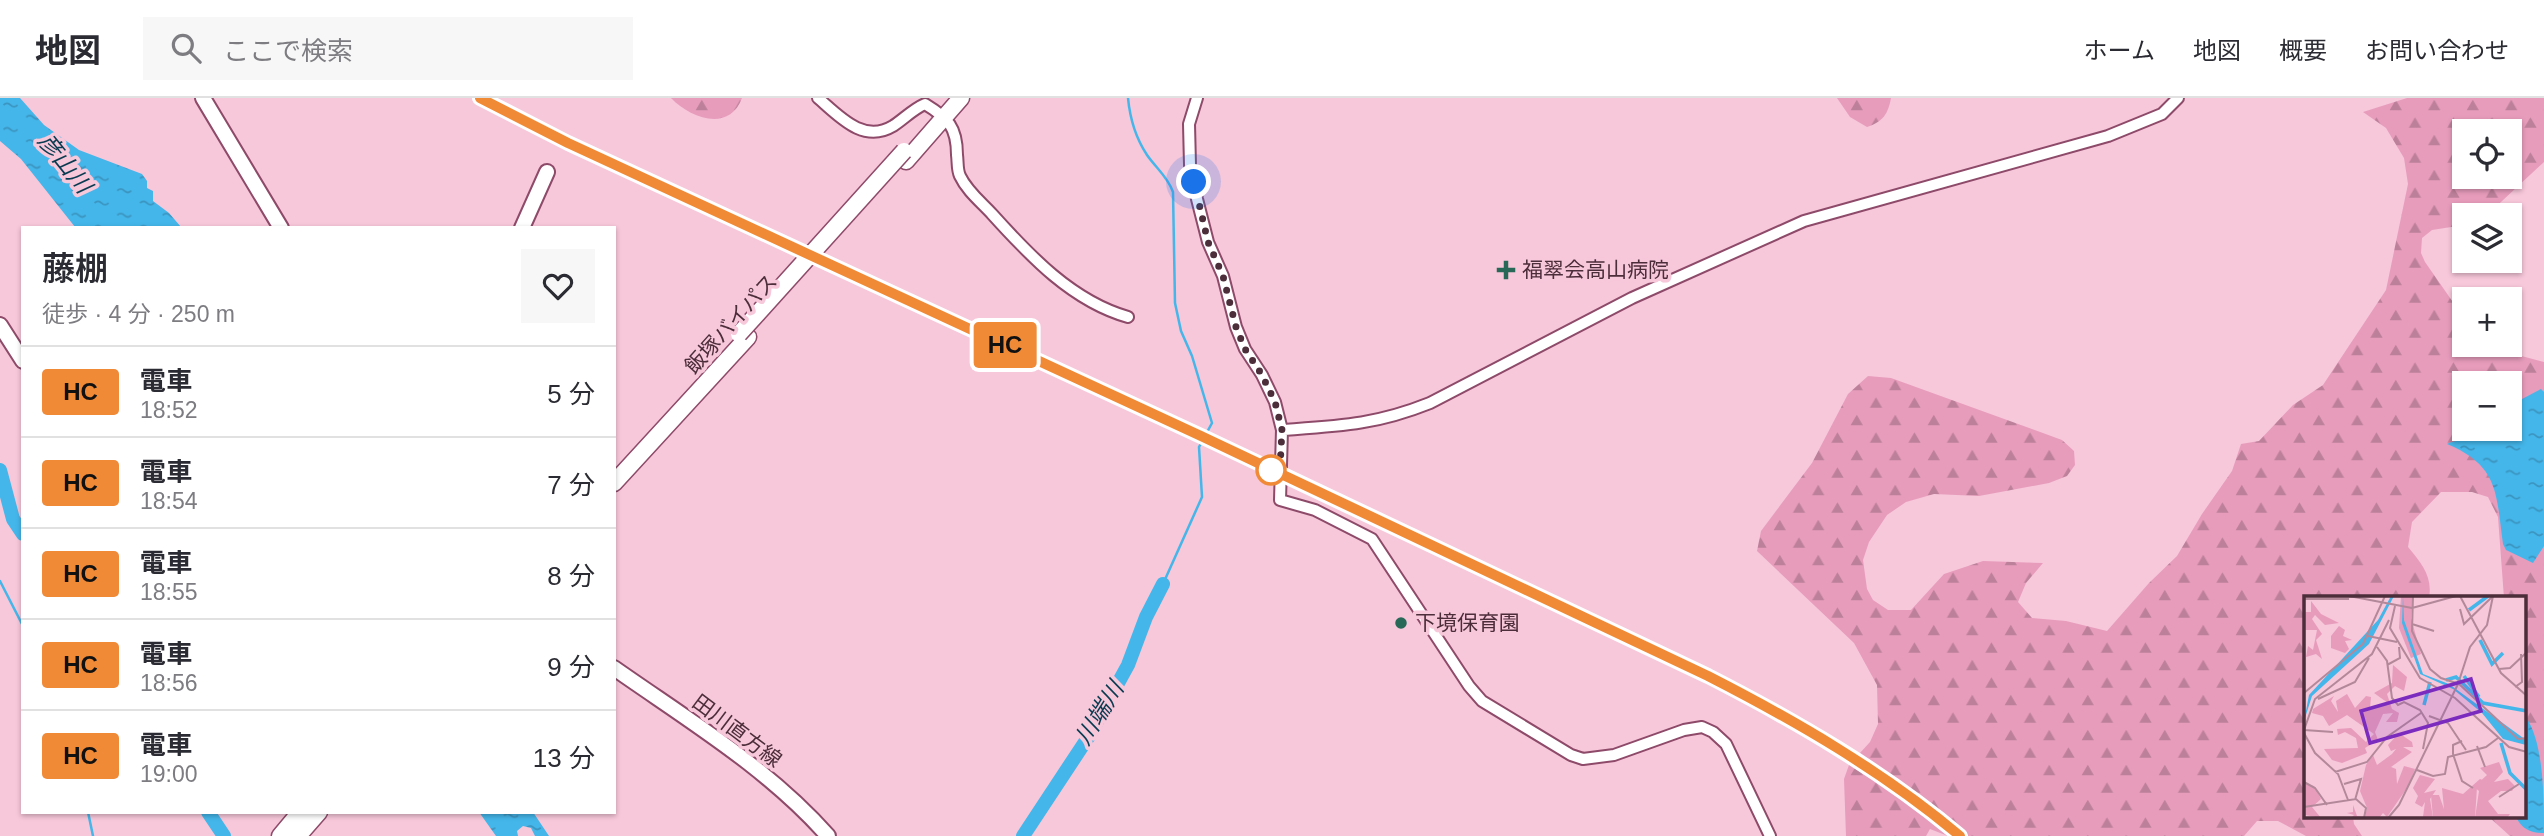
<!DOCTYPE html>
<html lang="ja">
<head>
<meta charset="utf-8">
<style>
	body { margin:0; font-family:Helvetica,"Noto Sans JP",sans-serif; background:#f7f7f7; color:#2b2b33; height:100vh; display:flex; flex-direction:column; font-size:26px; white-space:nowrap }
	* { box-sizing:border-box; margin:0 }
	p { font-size:23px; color:#7c7c81 }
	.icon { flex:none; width:38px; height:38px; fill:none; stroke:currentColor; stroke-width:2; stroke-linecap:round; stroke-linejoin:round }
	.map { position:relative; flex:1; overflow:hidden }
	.side { position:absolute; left:21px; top:128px; width:595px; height:588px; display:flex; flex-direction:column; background:#fff; border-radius:0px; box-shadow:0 2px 5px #0004 }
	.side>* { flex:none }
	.badge { padding:0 14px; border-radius:5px; font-size:24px; line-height:46px }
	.buttons { position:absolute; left:2452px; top:21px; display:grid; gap:14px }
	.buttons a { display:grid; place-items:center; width:70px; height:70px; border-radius:0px; background:#fff; box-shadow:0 2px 5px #0004; font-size:35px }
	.you { position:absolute; width:35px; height:35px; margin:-18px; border:5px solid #fff; border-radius:50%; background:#1a73e8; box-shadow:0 0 0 10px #1a73e833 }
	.map>.badge { position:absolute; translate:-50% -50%; box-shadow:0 0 0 4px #fff }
	.round { display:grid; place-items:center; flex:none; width:74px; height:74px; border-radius:0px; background:#f7f7f7 }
	.overview { display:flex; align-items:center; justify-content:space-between; height:119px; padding:0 21px }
	h1 { font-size:33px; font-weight:600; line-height:52px }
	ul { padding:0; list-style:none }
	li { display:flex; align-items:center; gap:21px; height:91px; padding:0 21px; border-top:2px solid #e1e1e2 }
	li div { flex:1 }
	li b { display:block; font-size:26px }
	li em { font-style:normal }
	li .badge { min-width:77px; font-weight:700; text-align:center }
	header { display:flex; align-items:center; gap:42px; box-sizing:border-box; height:98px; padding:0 35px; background:#fff; border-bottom:2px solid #e1e1e2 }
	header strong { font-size:33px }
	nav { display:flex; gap:38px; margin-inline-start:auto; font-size:24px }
	.search { width:490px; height:63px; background:#f7f7f7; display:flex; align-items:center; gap:18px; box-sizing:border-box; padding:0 24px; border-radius:0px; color:#7c7c81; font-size:26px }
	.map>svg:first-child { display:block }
</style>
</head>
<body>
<header>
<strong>地図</strong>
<div class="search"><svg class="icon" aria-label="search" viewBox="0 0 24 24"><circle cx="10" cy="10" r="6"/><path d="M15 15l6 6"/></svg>ここで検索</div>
<nav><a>ホーム</a><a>地図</a><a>概要</a><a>お問い合わせ</a></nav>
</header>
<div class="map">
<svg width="2544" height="738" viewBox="0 0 2544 738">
	<defs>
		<pattern id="forest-firs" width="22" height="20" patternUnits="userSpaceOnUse" patternTransform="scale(1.75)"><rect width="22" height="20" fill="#e79cbc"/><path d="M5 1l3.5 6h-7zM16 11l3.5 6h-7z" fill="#bd809a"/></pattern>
		<pattern id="water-ripples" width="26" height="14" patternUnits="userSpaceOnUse" patternTransform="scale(1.75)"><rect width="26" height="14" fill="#44b6ea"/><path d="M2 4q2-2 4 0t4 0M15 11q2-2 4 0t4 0" fill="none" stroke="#3b94bf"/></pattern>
	</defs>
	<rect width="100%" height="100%" fill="#f7c7da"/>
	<path fill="url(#forest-firs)" fill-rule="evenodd" d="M 671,0 L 742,0 C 729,35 690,20 671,0 Z
		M 1837,0 L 1891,0 C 1888,16 1883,24 1867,29 L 1850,19 Z
		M 2407,0 L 2544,0 L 2544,64 L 2487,117 L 2464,117 L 2464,127 L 2432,132 L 2422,140 L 2421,155 L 2425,164 L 2464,220 L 2464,247 L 2497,247 L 2514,256 L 2544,264 L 2544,738 L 2510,738 L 2489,719 L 2525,719 L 2525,500 L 2504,500 L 2498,419 L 2488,399 L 2472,394 L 2441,394 L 2412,424 L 2408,449 C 2421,465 2433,478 2429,500 L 2306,500 L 2306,719 L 2353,719 L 2354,726 L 2362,738 L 2306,738 L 2278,723 L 2257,723 L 2244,738 L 1948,738 L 1930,731 L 1926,738 L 1846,738 L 1844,681 L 1849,667 L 1870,644 L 1878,626 L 1877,587 L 1854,545 L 1757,453 L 1761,433 L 1812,365 L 1848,296 L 1868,278 L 1891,280 L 2062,342 L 2074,353 L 2075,367 L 2067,378 L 2049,385 L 1979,398 L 1934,396 L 1906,404 L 1887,417 L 1869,444 L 1863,462 L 1867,491 L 1873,502 L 1888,512 L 1911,512 L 1944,476 L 1983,463 L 2043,465 L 2026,485 L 2018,504 L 2032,520 L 2066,523 L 2107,533 L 2149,485 L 2177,458 L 2202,416 L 2232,373 L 2241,346 L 2259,343 L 2293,307 L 2323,287 L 2386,192 L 2408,86 L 2404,60 L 2386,30 L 2363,14 ZM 2464,33 L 2510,33 L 2510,79 L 2464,79 ZM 2464,285 L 2510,285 L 2510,331 L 2464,331 Z"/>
	<path fill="url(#water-ripples)" d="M 0,0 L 20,0 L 44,27 L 79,52 L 142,76 L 147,83 L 147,90 L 153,93 L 153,103 L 169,115 L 181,129 L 75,129 L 21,61 L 0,43 Z
		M 2541,291 L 2544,294 L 2544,448 L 2533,465 L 2506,452 L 2503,446 C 2496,397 2500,368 2447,346 C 2461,339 2476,346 2487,331 L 2510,331 L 2510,300 L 2522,301 Z
		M 2525,618 C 2544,643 2544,700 2544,735 C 2530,735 2522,731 2516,719 L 2525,719 Z
		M 479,714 L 533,714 L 549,738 L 535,738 L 531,730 L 523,728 L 517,733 L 518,738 L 496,738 Z"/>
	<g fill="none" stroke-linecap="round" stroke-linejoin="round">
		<path stroke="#44b6ea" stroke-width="2.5" d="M 1128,0 C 1130,21 1135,39 1147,57 C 1156,70 1168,79 1173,94 L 1175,205 L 1181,233 L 1192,258 L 1212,325 L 1199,349 L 1202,399 L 1163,486
			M 0,483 L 23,528
			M 88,714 L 93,738"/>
		<path stroke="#44b6ea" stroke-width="14" d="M 0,372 L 13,421 L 23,436
			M 208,714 L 224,738
			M 1023,738 L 1089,638 L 1128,567 L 1146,519 L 1163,486"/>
		<g stroke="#8e4a69" stroke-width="14">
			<path id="minor" d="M 818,0 C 839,18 863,46 893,28 C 904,21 913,11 925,6 C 948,20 957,29 957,57 C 958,64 957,72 960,78 C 967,93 981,104 992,116 C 1030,158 1072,203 1128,219
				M 1197,0 L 1189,26 L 1190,67 L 1197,101 L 1208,144 L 1223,178 L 1236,229 L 1245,251 L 1262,277 L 1275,304 L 1282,332 L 1280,402 L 1315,412 L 1372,441 L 1469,588 L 1482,603 L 1571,657 L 1583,661 L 1614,657 L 1684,632 L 1702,629 L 1713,634 L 1726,646 L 1770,738
				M 1282,332 C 1339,328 1375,327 1430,305 L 1632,200 L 1804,123 L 2108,38 L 2162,16 L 2178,0"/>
		</g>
		<g stroke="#8e4a69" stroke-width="18">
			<path id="major" d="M 203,0 L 281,130
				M 522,130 L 547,74
				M 0,227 L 23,263
				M 614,570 C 688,622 768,670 828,738"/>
		</g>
		<g stroke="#8e4a69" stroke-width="19">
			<path id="highway" d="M 906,63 L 961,0
				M 614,385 L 748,239
				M 280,738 L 300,714
				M 298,738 L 319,714"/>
		</g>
		<use href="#minor" stroke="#fff" stroke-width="10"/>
		<use href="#major" stroke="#fff" stroke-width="14"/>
		<use href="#highway" stroke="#fff" stroke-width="16"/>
		<path stroke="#8a6574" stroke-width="2.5" stroke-dasharray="9 9" stroke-linecap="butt" d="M 480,0 L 568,45 L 1201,338 L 1708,578 C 1796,623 1884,674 1960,738"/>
		<g stroke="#8e4a69" stroke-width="19" stroke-linecap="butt">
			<path id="highway-bridge" d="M 739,236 L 904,53"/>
		</g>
		<use href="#highway-bridge" stroke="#fff" stroke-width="16"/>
	</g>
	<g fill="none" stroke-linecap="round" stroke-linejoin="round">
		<g stroke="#fff" stroke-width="16">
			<path id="line" d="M 480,0 L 568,45 L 1201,338 L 1708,578 C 1796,623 1884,674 1960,738"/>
		</g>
		<use href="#line" stroke="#f08a37" stroke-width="10"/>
		<path stroke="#4c2d3a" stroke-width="7" stroke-dasharray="0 12.6" d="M 1194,84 L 1208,144 L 1223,178 L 1236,229 L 1245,251 L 1262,277 L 1275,304 L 1282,332 L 1280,370 L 1271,372"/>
	</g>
	<g fill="#276857" stroke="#f7c7da" stroke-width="2.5">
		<path d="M1502.5 161.5h7v7h7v7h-7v7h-7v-7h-7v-7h7z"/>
		<circle cx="1401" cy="525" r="7"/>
	</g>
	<circle fill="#fff" stroke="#f08a37" stroke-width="3.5" cx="1271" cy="372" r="14"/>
	<g text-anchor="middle" stroke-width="7" stroke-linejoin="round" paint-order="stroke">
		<g font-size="21" fill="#4c2d3a" stroke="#f7c7da" text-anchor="start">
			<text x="1522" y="179">福翠会高山病院</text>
			<text x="1415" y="532">下境保育園</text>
		</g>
		<g font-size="21" fill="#4c2d3a" stroke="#f7c7da">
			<text transform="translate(731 226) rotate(-48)" y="7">飯塚バイパス</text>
			<text transform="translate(737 633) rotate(37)" y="7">田川直方線</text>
		</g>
		<g font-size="23" font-style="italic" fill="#083a50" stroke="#f7c7da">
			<text transform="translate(65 65) rotate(51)" y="8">彦山川</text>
			<text transform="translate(1099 615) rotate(-58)" y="8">川端川</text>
		</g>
	</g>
	<g transform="translate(2304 498)">
		<rect width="222" height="222" fill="#f7c7da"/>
		<path d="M 97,0 L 109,0 L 107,22 L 117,58 L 107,62 L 95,32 ZM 176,183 L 181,185 L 173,191 L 171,222 L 129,222 L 127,199 L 135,199 L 140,213 L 138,192 L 159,198 Z" fill="#e79cbc"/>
		<path d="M 7,5 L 17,18 L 35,27 L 21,29 L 11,19 L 8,23 L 18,38 L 12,44 L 18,63 L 12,58 L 2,61 L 4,50 L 9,54 L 13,34 L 0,34 L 0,16 L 7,16 ZM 35,30 L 41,34 L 39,40 L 48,44 L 41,45 L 45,53 L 41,57 L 27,52 L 27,40 ZM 89,69 L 103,81 L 100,95 L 91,90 L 83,98 L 88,113 L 95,117 L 93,126 L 82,126 L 89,117 L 79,118 L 71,136 L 74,144 L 61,152 L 63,157 L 38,167 L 28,164 L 20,153 L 54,152 L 52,142 L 41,136 L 34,139 L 33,133 L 47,132 L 62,146 L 70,138 L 43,119 L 25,130 L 19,120 L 8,117 L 9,113 L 30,100 L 27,105 L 34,116 L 32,105 L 43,98 L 51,112 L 62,100 L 67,101 L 66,112 L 84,107 L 70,97 L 88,87 ZM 95,137 L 108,146 L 109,151 L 99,151 L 108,156 L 87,171 L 92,173 L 93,188 L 100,170 L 111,173 L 105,189 L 83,221 L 79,217 L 75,222 L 47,222 L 50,219 L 43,217 L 49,216 L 49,209 L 53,220 L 61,221 L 63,212 L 56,195 L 62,169 L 69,159 L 73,169 L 88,158 L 92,153 L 87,155 L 84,149 ZM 195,166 L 199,176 L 190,186 L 204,183 L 211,190 L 208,195 L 197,195 L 184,205 L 194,218 L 206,218 L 203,222 L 171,222 L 175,195 L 170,191 L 183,179 L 176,172 ZM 116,179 L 131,183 L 120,197 L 132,194 L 126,203 L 129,222 L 119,221 L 121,206 L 118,211 L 111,207 L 114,200 L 109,192 ZM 0,187 L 10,190 L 17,203 L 8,211 L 17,222 L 1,219 Z" fill="#e79cbc"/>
		<path d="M 87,0 L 90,0 L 65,48 L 8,100 L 0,125 L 5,99 L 74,24 ZM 99,0 L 100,24 L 119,78 L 145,88 L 222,144 L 222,149 L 199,143 L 178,117 L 149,93 L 116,78 L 98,27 Z" fill="#44b6ea"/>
		<path fill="none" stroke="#44b6ea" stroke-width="3.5" d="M 165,14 L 184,0M 176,44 L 188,68 L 199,57M 160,80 L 175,101M 142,84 L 152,81 L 179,107 L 223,115M 120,109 L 126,86M 197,147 L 206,177 L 223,194"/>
		<path fill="none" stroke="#b3899a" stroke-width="2" d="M 45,0 L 108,12M 109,0 L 108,35 L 126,73 L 137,82 L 155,88 L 214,143 L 223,142M 156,0 L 197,77 L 223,100M 0,3 L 45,3M 91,10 L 86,32 L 116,82 L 151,102 L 205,151 L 223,156M 108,12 L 152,0M 156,13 L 160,28 L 188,1M 108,28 L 130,35M 64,40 L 93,46M 73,51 L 83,65 L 88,102 L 94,109 L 100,106 L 116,114 L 124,127 L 119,153M 83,69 L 96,62 L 95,51M 195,73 L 206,72 L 223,56M 211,91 L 218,86 L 217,58M 0,97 L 59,48 L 81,0M 14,103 L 51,86 L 65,62M 125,120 L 144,127 L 162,154M 0,134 L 29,136M 0,134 L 11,103 L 68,58 L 85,24M 0,137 L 11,157 L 34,178 L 44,204M 158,145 L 149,149 L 149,158 L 158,185 L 169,192M 173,150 L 181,171M 113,174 L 129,180 L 141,178 L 144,161 L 182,151 L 194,142M 31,176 L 63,166 L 83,141 L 117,117M 0,186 L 11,192 L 23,209M 40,188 L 57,183 L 51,204M 195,201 L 215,188M 0,211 L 52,203 L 62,212 L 60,222M 84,222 L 95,209 L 154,88 L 166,51 L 183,29 L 189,0"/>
		<path fill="#7b2cbf" fill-opacity="0.15" stroke="#7b2cbf" stroke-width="3.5" d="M 167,83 L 177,115 L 66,147 L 57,115 Z"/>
		<rect width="222" height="222" fill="none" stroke="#4c2d3a" stroke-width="3.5"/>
	</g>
</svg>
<div class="buttons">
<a><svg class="icon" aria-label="locate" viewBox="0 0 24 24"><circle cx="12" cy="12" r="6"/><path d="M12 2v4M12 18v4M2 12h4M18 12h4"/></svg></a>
<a><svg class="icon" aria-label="layers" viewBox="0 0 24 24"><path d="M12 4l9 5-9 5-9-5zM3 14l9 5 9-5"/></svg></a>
<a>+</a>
<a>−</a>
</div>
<div class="you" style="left:1194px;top:84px"></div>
<b class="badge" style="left:1005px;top:247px;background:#f08a37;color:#111">HC</b>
<section class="side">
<div class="overview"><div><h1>藤棚</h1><p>徒歩 · 4 分 · 250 m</p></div><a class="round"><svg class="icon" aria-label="heart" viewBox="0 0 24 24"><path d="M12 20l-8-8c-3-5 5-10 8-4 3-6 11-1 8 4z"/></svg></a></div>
<ul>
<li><span class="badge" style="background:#f08a37;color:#111">HC</span><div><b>電車</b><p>18:52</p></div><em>5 分</em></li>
<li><span class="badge" style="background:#f08a37;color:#111">HC</span><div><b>電車</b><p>18:54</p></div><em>7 分</em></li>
<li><span class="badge" style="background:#f08a37;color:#111">HC</span><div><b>電車</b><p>18:55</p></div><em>8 分</em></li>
<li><span class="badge" style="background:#f08a37;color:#111">HC</span><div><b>電車</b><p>18:56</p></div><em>9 分</em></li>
<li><span class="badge" style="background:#f08a37;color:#111">HC</span><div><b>電車</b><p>19:00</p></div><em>13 分</em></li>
</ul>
</section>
</div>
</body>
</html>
